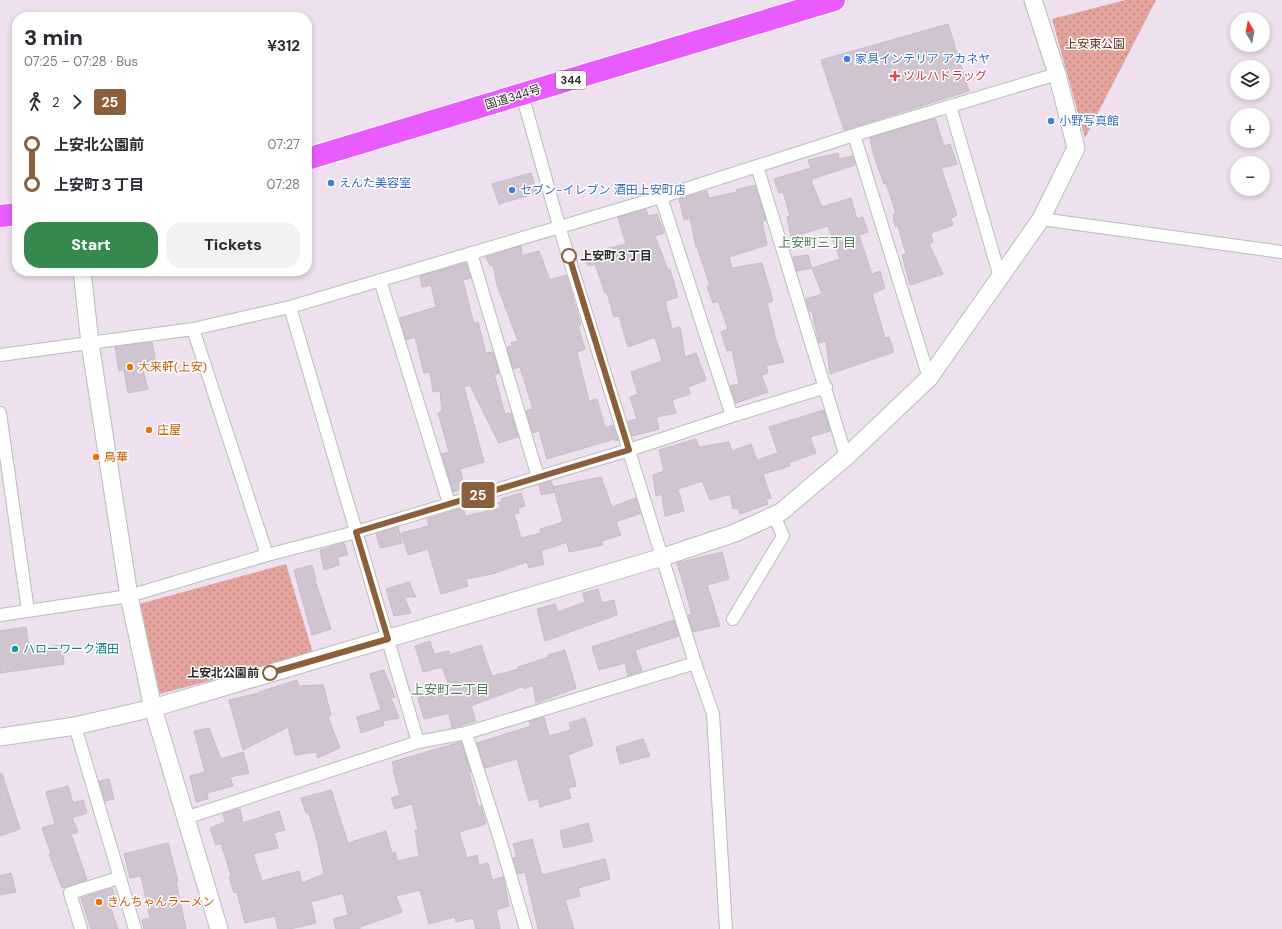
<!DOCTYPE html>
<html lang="en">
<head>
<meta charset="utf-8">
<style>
	body { margin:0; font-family:"DM Sans","Noto Sans JP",sans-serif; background:#f2f2f3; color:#2b2b33; height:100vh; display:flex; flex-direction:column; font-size:15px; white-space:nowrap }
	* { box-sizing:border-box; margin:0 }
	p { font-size:13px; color:#7c7c81 }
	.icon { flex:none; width:22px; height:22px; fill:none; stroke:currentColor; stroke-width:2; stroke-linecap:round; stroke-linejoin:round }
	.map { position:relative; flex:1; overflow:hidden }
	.panel { position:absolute; left:12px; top:12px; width:300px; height:264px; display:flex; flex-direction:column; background:#fff; border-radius:16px; box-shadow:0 2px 6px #0003 }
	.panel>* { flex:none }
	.badge { padding:0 8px; border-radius:3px; font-size:14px; line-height:26px }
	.needle { width:26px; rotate:350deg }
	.buttons { position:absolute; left:1230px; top:12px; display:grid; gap:8px }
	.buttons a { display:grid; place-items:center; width:40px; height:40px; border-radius:50%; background:#fff; box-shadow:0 2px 6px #0003; font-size:20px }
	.map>.badge { position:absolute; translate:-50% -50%; box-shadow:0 0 0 2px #fff }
	.legs { display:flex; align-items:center; gap:6px; height:44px; padding:0 12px; font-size:13px }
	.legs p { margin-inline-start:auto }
	.overview { display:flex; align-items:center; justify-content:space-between; height:68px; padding:0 12px }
	h1 { font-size:22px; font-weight:800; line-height:30px }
	.action { display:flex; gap:8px; margin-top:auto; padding:8px 12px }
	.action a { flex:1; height:46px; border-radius:16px; background:#35884e; color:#fff; font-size:16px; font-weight:800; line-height:46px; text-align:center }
	.action a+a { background:#f2f2f3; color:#2b2b33 }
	ul { padding:0 12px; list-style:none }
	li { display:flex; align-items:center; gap:14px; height:40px; font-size:15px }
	li i { display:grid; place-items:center; width:6px; height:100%; margin:0 5px; background:currentColor }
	li i::after { content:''; width:10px; height:10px; margin:-5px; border:3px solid; border-radius:50%; background:#fff }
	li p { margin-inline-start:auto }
	li:first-child i { background:linear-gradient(#0000 50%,currentColor 0) }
	li:last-child i { background:linear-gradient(currentColor 50%,#0000 0) }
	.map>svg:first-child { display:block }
</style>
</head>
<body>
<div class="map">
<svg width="1282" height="929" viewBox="0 0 1282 929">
	<defs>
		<pattern id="green-dots" width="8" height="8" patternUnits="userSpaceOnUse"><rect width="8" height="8" fill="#e4a49d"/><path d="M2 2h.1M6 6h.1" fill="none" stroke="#b98680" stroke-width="1.8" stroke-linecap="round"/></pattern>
	</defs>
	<rect width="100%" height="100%" fill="#eee0ee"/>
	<path fill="url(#green-dots)" d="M 1126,0 L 1156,0 L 1085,138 L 1052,19 Z
		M 286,564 L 313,653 L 160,694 L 139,604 Z"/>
	<path fill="#d1c4d1" stroke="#cab9c9" d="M 948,24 L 969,91 L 844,130 L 821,60 Z
		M 935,118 L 944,146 L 950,144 L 957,164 L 941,168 L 957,215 L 951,218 L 953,225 L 931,233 L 933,242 L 929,244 L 943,274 L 910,285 L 902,255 L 906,254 L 898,226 L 895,227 L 893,214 L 896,213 L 886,183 L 884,184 L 873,153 L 870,138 Z
		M 838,153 L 839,159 L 853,156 L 855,165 L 812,179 L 812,183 L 822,207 L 851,198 L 857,219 L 863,217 L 868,232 L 859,235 L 872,274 L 880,271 L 885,288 L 872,294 L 885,338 L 889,337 L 894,352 L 830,374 L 826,341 L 819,343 L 812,311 L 809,311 L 806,299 L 822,294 L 812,268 L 840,259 L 828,226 L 791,237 L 787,217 L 790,216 L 783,192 L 779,193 L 774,179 L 811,168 L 808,160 Z
		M 531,173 L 537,193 L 499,204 L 492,184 Z
		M 755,185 L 766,220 L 762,221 L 767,245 L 729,257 L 732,268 L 762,263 L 773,301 L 767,303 L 776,340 L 784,362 L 766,366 L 768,373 L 761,375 L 768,392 L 736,403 L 730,386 L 739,384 L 732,350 L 727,351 L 721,332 L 728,329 L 718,301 L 713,303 L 707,286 L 710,286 L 697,247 L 696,247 L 690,218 L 684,220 L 679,199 L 707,191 L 709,198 L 737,192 L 736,190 Z
		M 646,209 L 648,216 L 657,214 L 664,233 L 655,236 L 668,270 L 670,269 L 678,297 L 665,301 L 672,329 L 680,327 L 685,357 L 696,353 L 706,380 L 688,387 L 690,394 L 672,400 L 676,413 L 656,417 L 659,429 L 632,436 L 628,421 L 637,419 L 630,397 L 638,394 L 631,372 L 662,361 L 655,337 L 628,347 L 619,316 L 614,317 L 607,293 L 605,293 L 595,264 L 588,266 L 584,254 L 626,244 L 618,217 Z
		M 521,246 L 522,256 L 539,251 L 550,280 L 566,275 L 581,325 L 578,326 L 585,349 L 577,352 L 589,401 L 597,399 L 605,428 L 613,425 L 618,440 L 615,441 L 614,439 L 547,459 L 539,431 L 533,433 L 526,411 L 533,409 L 520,367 L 513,369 L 507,347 L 512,346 L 511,343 L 518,341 L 497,285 L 493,265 L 490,266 L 486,257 Z
		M 808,255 L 812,268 L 797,271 L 793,257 Z
		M 466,263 L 471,278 L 463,280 L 474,324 L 478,322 L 486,353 L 493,352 L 499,373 L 494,374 L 505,414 L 511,413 L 518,437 L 499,443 L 470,385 L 464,387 L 484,462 L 460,469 L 465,488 L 453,492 L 442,454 L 449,452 L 438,413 L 442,411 L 440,391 L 433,392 L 430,372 L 424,373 L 415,337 L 406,340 L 400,318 L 436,307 L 431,285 L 422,287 L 420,276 Z
		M 152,342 L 156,363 L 142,366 L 148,389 L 128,393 L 124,370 L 119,371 L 115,347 Z
		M 824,410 L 830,431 L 810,437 L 816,453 L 789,463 L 790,466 L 763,474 L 771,498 L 766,499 L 768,504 L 740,514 L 738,508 L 733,509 L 730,494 L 710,500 L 702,481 L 678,489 L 684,511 L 665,516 L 662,494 L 656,496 L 653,475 L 664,471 L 659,450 L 696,439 L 699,447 L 729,442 L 732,451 L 751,444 L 757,460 L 778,453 L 769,427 Z
		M 601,477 L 612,507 L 636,498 L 641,513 L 616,522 L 621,535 L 601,541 L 603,545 L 569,552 L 567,542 L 541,551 L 544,564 L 529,568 L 527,562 L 492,574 L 466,579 L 468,586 L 441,594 L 428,549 L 408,555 L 401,533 L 429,526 L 427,519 L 463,508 L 466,516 L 501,508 L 498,503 L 502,502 L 501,499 L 521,493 L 525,506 L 518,508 L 519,513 L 514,514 L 521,538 L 541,533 L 540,529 L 563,522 L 555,492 L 541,495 L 539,485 L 551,481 L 554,489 L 553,487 Z
		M 398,527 L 402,543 L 380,548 L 376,534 Z
		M 344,543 L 348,555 L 337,557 L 339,565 L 324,570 L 320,550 Z
		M 722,552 L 729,579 L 707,585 L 720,626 L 693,632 L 688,615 L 692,614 L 677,563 Z
		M 312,565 L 316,579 L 315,580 L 331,629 L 312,635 L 294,570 Z
		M 409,582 L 416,597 L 404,597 L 411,613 L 394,616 L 386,589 Z
		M 598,589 L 602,603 L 614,600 L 617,615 L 545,641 L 537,609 L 555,604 L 558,612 L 585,602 L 583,593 Z
		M 674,620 L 679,636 L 635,650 L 642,671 L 628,676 L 625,663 L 599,670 L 592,647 Z
		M 26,627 L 29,649 L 62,645 L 64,664 L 0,673 L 0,631 Z
		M 430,641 L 434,654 L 449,651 L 450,655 L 481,645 L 492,676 L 519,669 L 518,667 L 549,657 L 548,655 L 565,650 L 576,688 L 536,703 L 533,685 L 524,689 L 524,686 L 471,706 L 476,721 L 452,728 L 449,713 L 424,719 L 418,698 L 450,688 L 442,667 L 423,672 L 415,646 Z
		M 384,670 L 395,697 L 391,698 L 399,718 L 383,721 L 384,725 L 361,733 L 357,717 L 381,710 L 370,674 Z
		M 297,680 L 299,686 L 323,685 L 331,715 L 328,717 L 340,748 L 317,758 L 317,752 L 295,755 L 288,727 L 243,750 L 229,700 L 259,693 L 259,692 Z
		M 544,717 L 549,736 L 571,730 L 569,723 L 585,718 L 593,745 L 568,755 L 576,786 L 568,788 L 571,798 L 540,807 L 538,798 L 529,801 L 517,759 L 485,768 L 477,743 L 531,726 L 529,721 Z
		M 209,728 L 221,759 L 243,752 L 249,773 L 230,777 L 233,786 L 207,793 L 208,799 L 196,802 L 190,776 L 205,772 L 194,731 Z
		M 643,739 L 650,756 L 620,764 L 616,747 Z
		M 461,742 L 471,772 L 469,772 L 478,806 L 481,806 L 486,824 L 459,832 L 467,858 L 477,855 L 479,865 L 488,863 L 492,880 L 503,877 L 509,906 L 496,910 L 500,929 L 476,929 L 473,918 L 456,922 L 455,917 L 429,924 L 420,890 L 396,896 L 402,912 L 360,927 L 360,929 L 336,929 L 333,919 L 348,915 L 343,893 L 311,902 L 316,923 L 290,929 L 278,929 L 275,916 L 245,923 L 237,892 L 234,893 L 229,877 L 231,876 L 221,843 L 216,845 L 210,828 L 225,822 L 223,813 L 240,809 L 243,823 L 279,811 L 285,830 L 274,833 L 278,848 L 253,854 L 262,881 L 299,871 L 302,883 L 324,874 L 317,840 L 309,813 L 306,813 L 301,798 L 331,790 L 348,843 L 386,831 L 392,853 L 395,852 L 398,861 L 419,856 L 415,830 L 418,830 L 412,804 L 395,809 L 391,798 L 400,795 L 393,770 L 394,768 L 392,762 Z
		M 0,774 L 2,774 L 20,829 L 0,836 Z
		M 109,779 L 114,799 L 105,801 L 99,781 Z
		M 68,786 L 73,803 L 83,800 L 87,813 L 72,818 L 78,832 L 71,834 L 87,880 L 62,888 L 49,854 L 51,853 L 42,828 L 55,824 L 46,792 Z
		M 588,823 L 593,841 L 564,848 L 560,831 Z
		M 532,839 L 542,875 L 605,859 L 610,879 L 578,888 L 580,896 L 565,900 L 574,929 L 538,929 L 525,872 L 518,874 L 513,858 L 517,857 L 513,844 Z
		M 168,843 L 178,881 L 176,882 L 186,929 L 144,929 L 142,920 L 150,918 L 141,876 L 130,878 L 124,854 Z
		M 11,873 L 16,892 L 0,895 L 0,876 Z
		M 112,888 L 118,907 L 111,909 L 118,929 L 91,929 L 81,898 Z"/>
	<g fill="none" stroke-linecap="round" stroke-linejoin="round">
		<g stroke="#b3c0b7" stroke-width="14">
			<path id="street" d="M 522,94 L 559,226 L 695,663 L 713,714 L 726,929
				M 950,106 L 1000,277
				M 854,135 L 929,378
				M 757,166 L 846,457
				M 661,197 L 732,416
				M 1041,219 L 1282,252
				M 471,253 L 538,477
				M 380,280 L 449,503
				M 290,307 L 418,742
				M 193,329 L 267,555
				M 0,355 L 193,329 L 290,307 L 661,197 L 854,135 L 1057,74
				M 0,413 L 28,611
				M 0,615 L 129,596 L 267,555 L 356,532 L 629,450 L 732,416 L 826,387
				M 733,619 L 783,536 L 774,515
				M 75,726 L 135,929
				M 466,733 L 498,833 L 526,929
				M 185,818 L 418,742 L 466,733 L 695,663
				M 81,929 L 70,893 L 119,878"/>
		</g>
		<g stroke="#b3c0b7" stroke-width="19">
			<path id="secondary" d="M 82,271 L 90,343 L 129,596 L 153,708 L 219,929
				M 0,737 L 75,726 L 153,708 L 663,557 L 735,533 L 781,512 L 846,457 L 929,378 L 1041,219 L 1076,148 L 1057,74 L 1033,0"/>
		</g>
		<g stroke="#fff" stroke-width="24">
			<path id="highway" d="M 307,159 L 834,0
				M 0,216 L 17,214"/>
		</g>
		<use href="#street" stroke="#fff" stroke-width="12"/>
		<use href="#secondary" stroke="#fff" stroke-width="17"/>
		<use href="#highway" stroke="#e85bfe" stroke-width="22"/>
	</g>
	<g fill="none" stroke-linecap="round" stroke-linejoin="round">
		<g stroke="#fff" stroke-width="9">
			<path id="line-1" d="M 270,673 L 388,639 L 356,532 L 629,450 L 569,256"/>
		</g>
		<use href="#line-1" stroke="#8b5e3c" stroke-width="6"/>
	</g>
	<g fill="#3f7fe0" stroke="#fff" stroke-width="1.5">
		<circle cx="847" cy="59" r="4"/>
		<circle cx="1051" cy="121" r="4"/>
		<circle cx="331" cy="183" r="4"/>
		<circle cx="512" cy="190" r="4"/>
	</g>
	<path fill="#e0444e" stroke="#fff" stroke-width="1.5" d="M893 70h4v4h4v4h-4v4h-4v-4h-4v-4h4z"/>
	<g fill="#fff" stroke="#8b5e3c" stroke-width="2">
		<circle cx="569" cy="256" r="7"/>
		<circle cx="270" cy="673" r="7"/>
	</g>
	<g fill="#e8710a" stroke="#fff" stroke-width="1.5">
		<circle cx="130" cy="367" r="4"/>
		<circle cx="149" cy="430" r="4"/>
		<circle cx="96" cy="457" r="4"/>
		<circle cx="99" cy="902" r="4"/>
	</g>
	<circle fill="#0f9aa8" stroke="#fff" stroke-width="1.5" cx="15" cy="649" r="4"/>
	<g text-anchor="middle" stroke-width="3" stroke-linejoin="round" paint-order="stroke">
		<rect fill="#fff" stroke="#6c6c6c" stroke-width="1" x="556" y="71" width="30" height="18" rx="3"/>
		<g font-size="11" font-weight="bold" fill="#2d2d2d">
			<text x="571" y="84">344</text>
		</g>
		<g font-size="12" fill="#6c2d1b" stroke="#fff">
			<text x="1095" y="48">上安東公園</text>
		</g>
		<g font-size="12" fill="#366cbe" stroke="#fff" text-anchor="start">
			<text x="855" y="63">家具インテリア アカネヤ</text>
			<text x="1059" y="125">小野写真館</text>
			<text x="339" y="187">えんた美容室</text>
			<text x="520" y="194">セブン-イレブン 酒田上安町店</text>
		</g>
		<g font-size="12" fill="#be3a42" stroke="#fff" text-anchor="start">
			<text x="903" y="80">ツルハドラッグ</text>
		</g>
		<g font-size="12" fill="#2d2d2d" stroke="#fff">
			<text transform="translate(513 97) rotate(-17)" y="4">国道344号</text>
		</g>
		<g font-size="12" font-weight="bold" fill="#2d2d2d" stroke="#fff" text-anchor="start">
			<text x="580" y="260">上安町３丁目</text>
			<text x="259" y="677" text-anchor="end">上安北公園前</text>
		</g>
		<g font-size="12" fill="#c56008" stroke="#fff" text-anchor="start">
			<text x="138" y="371">大来軒(上安)</text>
			<text x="157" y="434">庄屋</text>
			<text x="104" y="461">鳥華</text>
			<text x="107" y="906">きんちゃんラーメン</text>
		</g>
		<g font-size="12" fill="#0d838f" stroke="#fff" text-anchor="start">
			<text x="23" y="653">ハローワーク酒田</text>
		</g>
		<g font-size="13" fill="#4d7e59" stroke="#fff">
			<text x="817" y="247">上安町三丁目</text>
			<text x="450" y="694">上安町二丁目</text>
		</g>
	</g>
</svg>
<div class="buttons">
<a><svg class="needle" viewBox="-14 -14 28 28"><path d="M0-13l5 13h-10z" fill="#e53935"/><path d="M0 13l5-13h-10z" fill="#7c7c81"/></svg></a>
<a><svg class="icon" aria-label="layers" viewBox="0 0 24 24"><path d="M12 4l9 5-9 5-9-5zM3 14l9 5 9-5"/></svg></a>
<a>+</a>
<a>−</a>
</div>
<b class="badge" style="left:478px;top:495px;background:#8b5e3c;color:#fff">25</b>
<section class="panel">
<div class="overview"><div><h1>3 min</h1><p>07:25 – 07:28 · Bus</p></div><b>¥312</b></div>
<div class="legs"><svg class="icon" aria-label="walk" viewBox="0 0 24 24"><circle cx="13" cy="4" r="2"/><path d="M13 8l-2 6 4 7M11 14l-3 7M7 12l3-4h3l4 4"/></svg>2<svg class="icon" aria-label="forward" viewBox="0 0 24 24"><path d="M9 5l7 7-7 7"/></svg><b class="badge" style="background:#8b5e3c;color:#fff">25</b></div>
<ul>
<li><i style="color:#8b5e3c"></i><b>上安北公園前</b><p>07:27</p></li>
<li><i style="color:#8b5e3c"></i><b>上安町３丁目</b><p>07:28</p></li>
</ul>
<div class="action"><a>Start</a><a>Tickets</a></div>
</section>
</div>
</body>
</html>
